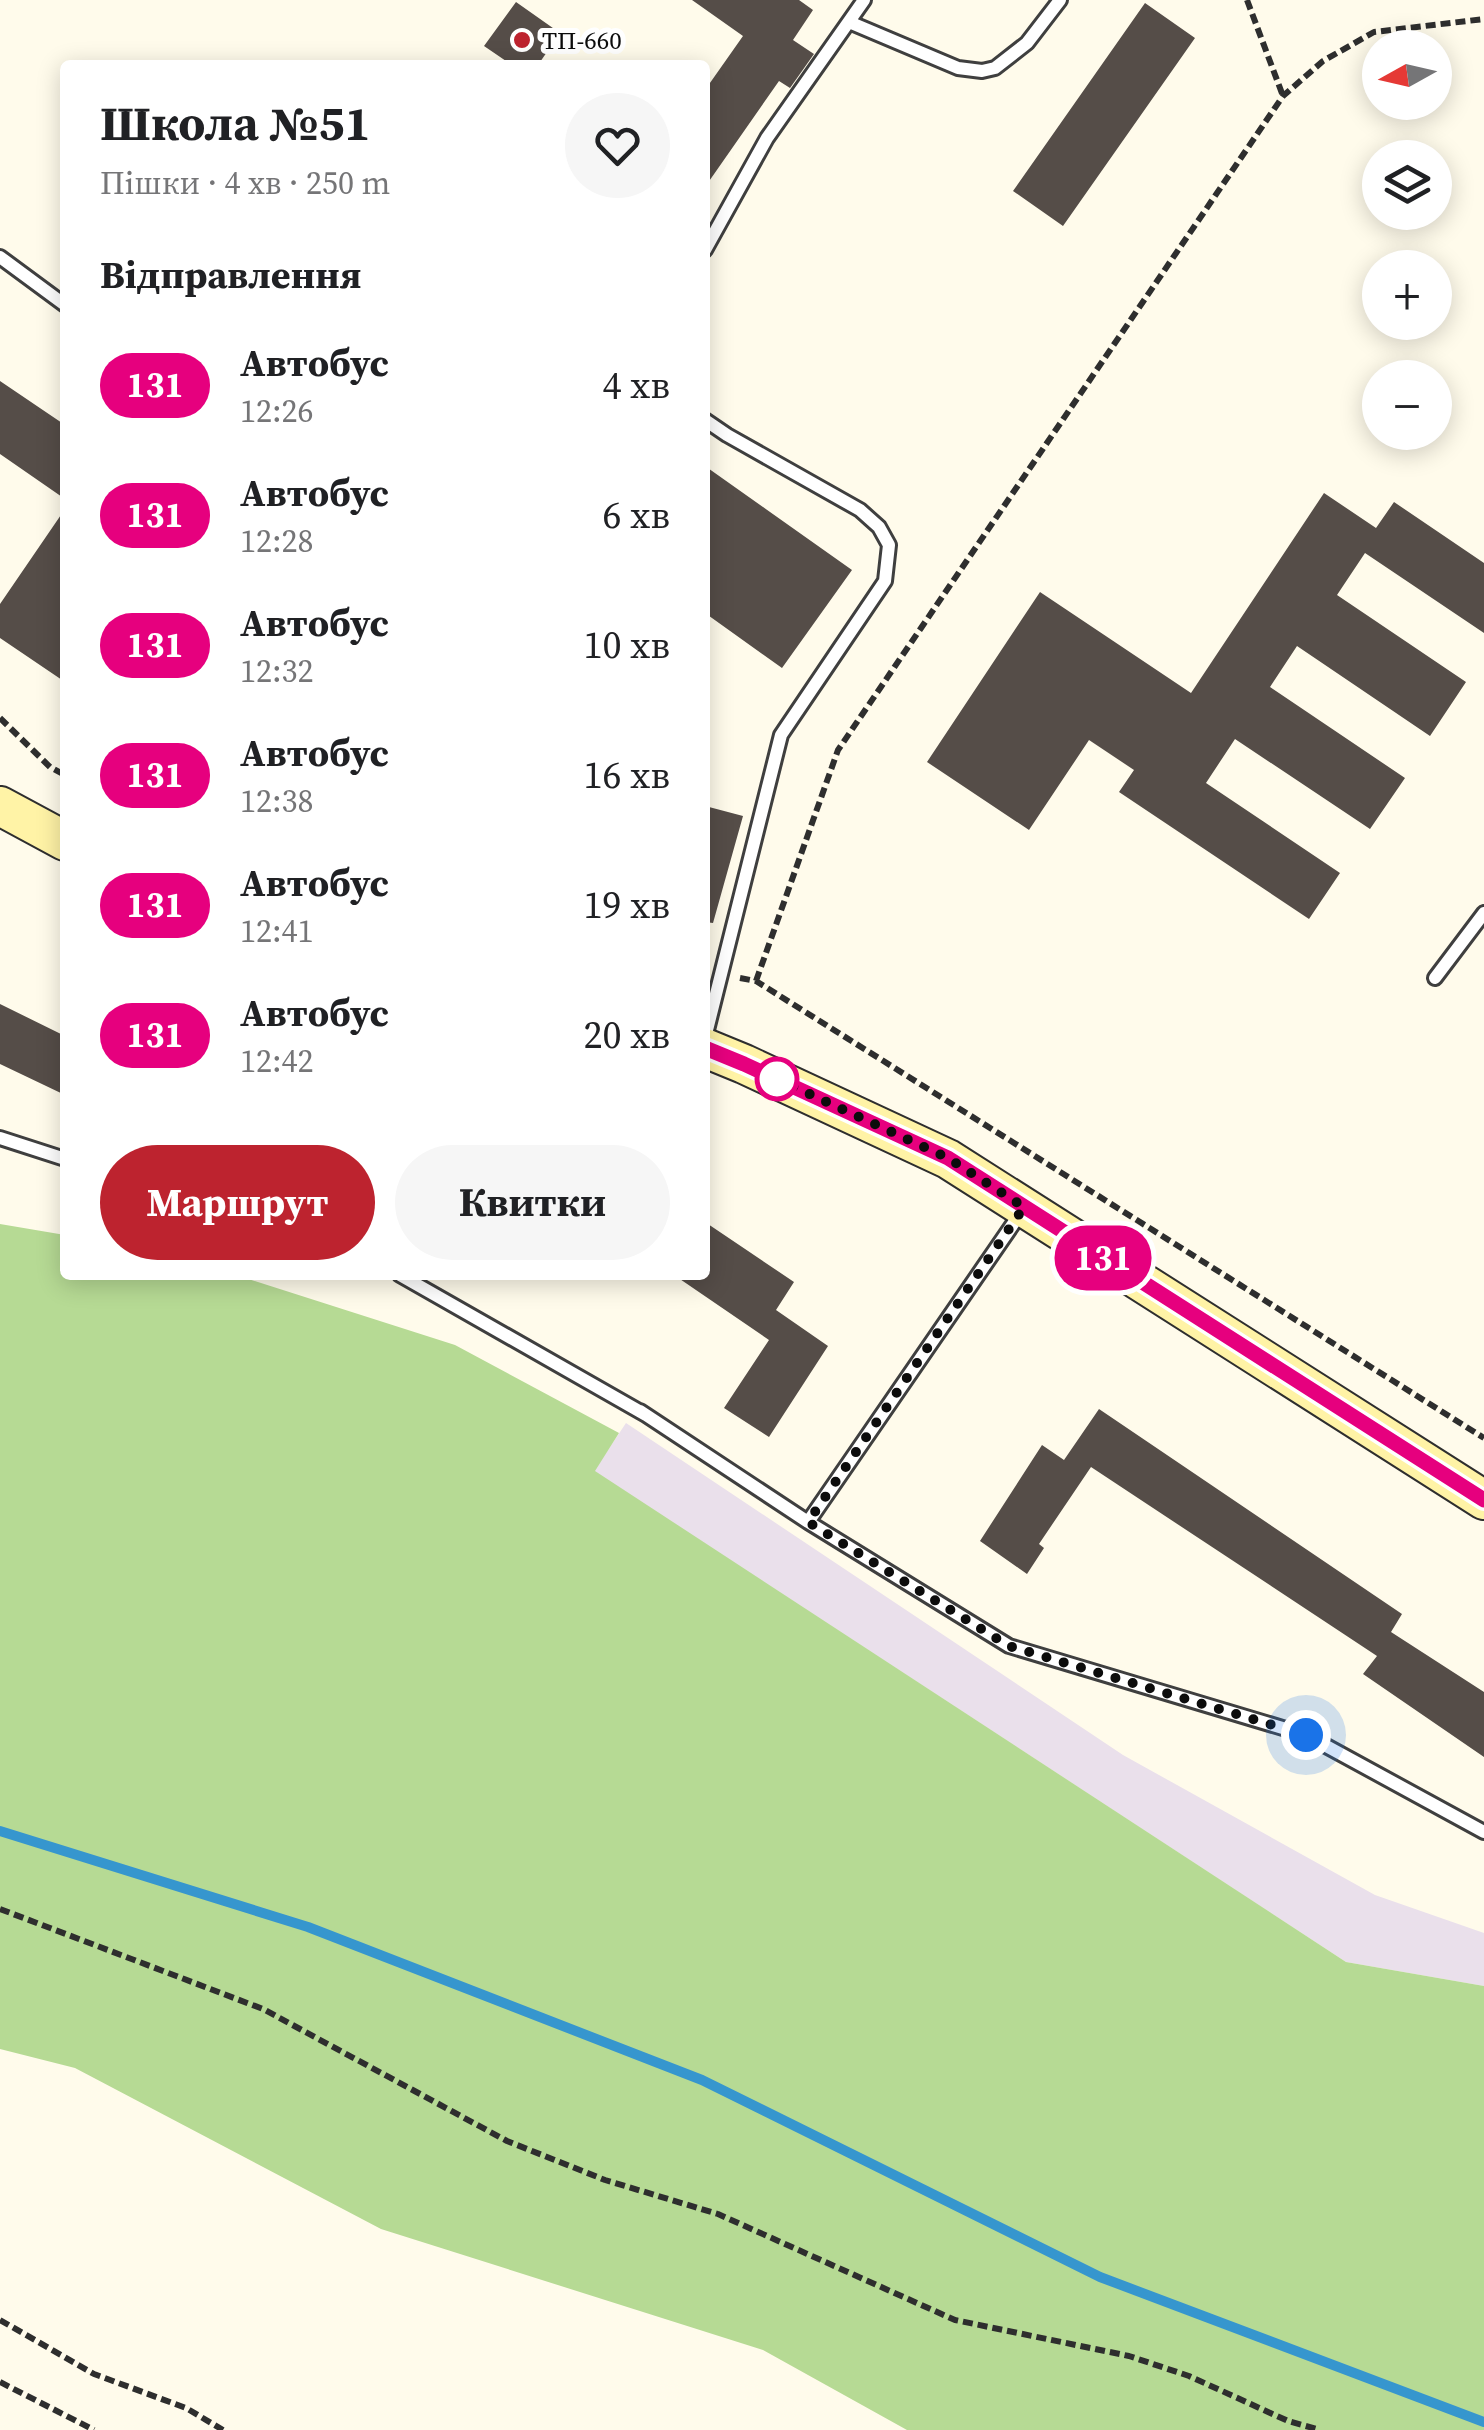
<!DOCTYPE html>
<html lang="uk">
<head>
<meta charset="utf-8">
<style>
	body { margin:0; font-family:"Source Serif 4",serif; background:#f6f6f6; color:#202124; height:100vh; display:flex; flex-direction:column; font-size:38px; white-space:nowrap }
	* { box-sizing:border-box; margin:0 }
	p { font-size:32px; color:#757577 }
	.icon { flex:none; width:55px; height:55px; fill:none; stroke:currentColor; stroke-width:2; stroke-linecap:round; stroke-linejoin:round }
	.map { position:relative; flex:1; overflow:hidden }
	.details { position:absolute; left:60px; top:60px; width:650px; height:1220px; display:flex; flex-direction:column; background:#fff; border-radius:10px; box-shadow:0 5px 25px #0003 }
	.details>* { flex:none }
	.badge { padding:0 20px; border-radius:32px; font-size:35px; line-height:65px }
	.needle { width:65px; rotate:262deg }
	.tools { position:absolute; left:1362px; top:30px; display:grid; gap:20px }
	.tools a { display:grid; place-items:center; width:90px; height:90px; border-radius:50%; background:#fff; box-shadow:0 5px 25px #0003; font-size:50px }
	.you { position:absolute; width:50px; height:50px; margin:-25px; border:8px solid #fff; border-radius:50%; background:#1a73e8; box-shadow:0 0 0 15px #1a73e833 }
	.map>.badge { position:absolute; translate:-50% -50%; box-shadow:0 0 0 5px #fff }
	h2 { padding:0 40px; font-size:38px; line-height:90px }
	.round { display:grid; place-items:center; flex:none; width:105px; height:105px; border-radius:52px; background:#f6f6f6 }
	.head { display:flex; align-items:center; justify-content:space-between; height:170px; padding:0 40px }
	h1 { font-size:48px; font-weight:700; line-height:75px }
	.cta { display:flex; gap:20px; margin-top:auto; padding:20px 40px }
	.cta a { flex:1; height:115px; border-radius:60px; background:#bd232f; color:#fff; font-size:40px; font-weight:700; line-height:115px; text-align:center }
	.cta a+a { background:#f6f6f6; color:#202124 }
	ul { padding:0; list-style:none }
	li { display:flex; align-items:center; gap:30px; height:130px; padding:0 40px }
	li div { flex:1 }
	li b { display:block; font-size:38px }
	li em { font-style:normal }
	li .badge { min-width:110px; font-weight:700; text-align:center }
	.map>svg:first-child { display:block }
</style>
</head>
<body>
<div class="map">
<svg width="1484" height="2430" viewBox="0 0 1484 2430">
	<rect width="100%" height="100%" fill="#fffbeb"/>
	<path fill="#eae0eb" d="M 626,1423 L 1123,1755 L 1375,1895 L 1484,1933 L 1484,1986 L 1346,1962 L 594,1471 Z"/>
	<path fill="#b6da94" d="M 0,1224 L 65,1235 L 65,1275 L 236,1275 L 455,1345 L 619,1433 L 595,1471 L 1346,1962 L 1484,1986 L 1484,2430 L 907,2430 L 763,2350 L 381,2229 L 75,2068 L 0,2049 Z"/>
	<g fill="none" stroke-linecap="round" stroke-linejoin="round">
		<path stroke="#3696ce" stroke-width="10" d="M 0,1831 L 308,1927 L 702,2080 L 1100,2277 L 1484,2422"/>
	</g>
	<path fill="#554d48" d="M 692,0 L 799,0 L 813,10 L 793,40 L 814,54 L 790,88 L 779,81 L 705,187 L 705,90 L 743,36 Z
		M 516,2 L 560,33 L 538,65 L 512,65 L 484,46 Z
		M 1145,3 L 1195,38 L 1063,226 L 1013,191 Z
		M 0,381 L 65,425 L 65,499 L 0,454 Z
		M 705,466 L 852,570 L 782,668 L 705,613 Z
		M 1324,493 L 1376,528 L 1394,502 L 1484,563 L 1484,633 L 1365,553 L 1337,595 L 1466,682 L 1430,736 L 1297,646 L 1270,687 L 1405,778 L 1370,829 L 1235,739 L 1206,783 L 1340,873 L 1309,919 L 1119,792 L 1134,770 L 1089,740 L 1029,830 L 927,762 L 1040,592 L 1191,693 Z
		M 65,509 L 65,682 L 0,638 L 0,604 Z
		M 709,807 L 743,816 L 713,923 L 705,922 L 705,821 Z
		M 0,1004 L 65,1036 L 65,1095 L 0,1064 Z
		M 705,1222 L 794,1282 L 776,1310 L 828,1346 L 769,1437 L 724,1408 L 769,1340 L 674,1275 L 705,1275 Z
		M 1099,1409 L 1402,1614 L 1391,1632 L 1484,1692 L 1484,1757 L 1363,1674 L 1377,1656 L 1091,1467 L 1039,1544 L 1044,1548 L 1027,1574 L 980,1541 L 1042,1445 L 1064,1460 Z"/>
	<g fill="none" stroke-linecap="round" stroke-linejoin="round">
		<g stroke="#3f3f3f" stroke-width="18">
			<path id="lane" d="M 849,22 L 958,68 L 982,71 L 995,68 L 1027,43 L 1060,0
				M 705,250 L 767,138 L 864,0
				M 0,257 L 65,305
				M 705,420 L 727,435 L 860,510 L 879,527 L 889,545 L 885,581 L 781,735 L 705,1038
				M 1435,978 L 1484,913
				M 0,1138 L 65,1159
				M 400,1275 L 646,1415
				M 640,1411 L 808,1522 L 1022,1211
				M 808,1522 L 1009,1646 L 1306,1735 L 1484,1832"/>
		</g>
		<g stroke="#2e2e2e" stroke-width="42">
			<path id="secondary" d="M 0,806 L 65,841
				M 705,1048 L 744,1064 L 948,1159 L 1484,1500"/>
		</g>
		<path stroke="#2e2e2e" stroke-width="6" stroke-dasharray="10 5" stroke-linecap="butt" d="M 1247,0 L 1283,96
			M 0,718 L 50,767 L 65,775
			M 740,978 L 756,981 L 1484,1438
			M 756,981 L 838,750 L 1283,96 L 1323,61 L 1374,32 L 1484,19
			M 0,1909 L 263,2009 L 507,2141 L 605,2180 L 718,2214 L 955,2320 L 1129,2356 L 1189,2376 L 1288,2421 L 1320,2430
			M 0,2320 L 94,2374 L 186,2408 L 223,2430
			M 0,2382 L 94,2430"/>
		<use href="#lane" stroke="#fff" stroke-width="12"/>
		<use href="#secondary" stroke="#fff3a6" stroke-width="38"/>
	</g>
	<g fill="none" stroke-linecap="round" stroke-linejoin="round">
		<g stroke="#fff" stroke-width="22">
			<path id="line" d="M 705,1048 L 744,1064 L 948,1158 L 1484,1500"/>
		</g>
		<use href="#line" stroke="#e6007e" stroke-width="15"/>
		<path stroke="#0c0c0c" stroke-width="10" stroke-dasharray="0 18" d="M 777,1079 L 948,1158 L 1024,1207 L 808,1522 L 1009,1646 L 1306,1735"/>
	</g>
	<circle fill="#bd232f" stroke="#fff" stroke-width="4" cx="522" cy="40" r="10"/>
	<circle fill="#fff" stroke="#e6007e" stroke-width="5" cx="777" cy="1079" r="20"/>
	<g text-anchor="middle" stroke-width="10" stroke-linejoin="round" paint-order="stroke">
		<g font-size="25" fill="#0c0c0c" stroke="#fff" text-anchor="start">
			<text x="542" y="49">ТП-660</text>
		</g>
	</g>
</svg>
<div class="tools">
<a><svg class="needle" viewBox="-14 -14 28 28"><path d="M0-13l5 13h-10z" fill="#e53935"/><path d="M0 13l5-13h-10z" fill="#757577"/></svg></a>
<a><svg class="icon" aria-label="layers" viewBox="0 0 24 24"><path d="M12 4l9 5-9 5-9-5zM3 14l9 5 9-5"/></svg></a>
<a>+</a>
<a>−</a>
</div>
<div class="you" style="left:1306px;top:1735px"></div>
<b class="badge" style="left:1103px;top:1258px;background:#e6007e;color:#fff">131</b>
<section class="details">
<div class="head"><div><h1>Школа №51</h1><p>Пішки · 4 хв · 250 m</p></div><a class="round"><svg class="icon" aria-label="heart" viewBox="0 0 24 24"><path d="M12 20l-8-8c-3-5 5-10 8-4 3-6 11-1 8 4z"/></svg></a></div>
<h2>Відправлення</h2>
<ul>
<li><span class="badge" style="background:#e6007e;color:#fff">131</span><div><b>Автобус</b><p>12:26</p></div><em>4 хв</em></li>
<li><span class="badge" style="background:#e6007e;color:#fff">131</span><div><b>Автобус</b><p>12:28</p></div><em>6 хв</em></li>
<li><span class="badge" style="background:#e6007e;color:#fff">131</span><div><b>Автобус</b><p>12:32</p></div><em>10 хв</em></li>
<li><span class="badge" style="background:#e6007e;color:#fff">131</span><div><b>Автобус</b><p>12:38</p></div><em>16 хв</em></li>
<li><span class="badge" style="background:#e6007e;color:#fff">131</span><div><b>Автобус</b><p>12:41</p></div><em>19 хв</em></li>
<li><span class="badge" style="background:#e6007e;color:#fff">131</span><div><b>Автобус</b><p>12:42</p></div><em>20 хв</em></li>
</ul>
<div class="cta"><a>Маршрут</a><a>Квитки</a></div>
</section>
</div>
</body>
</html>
